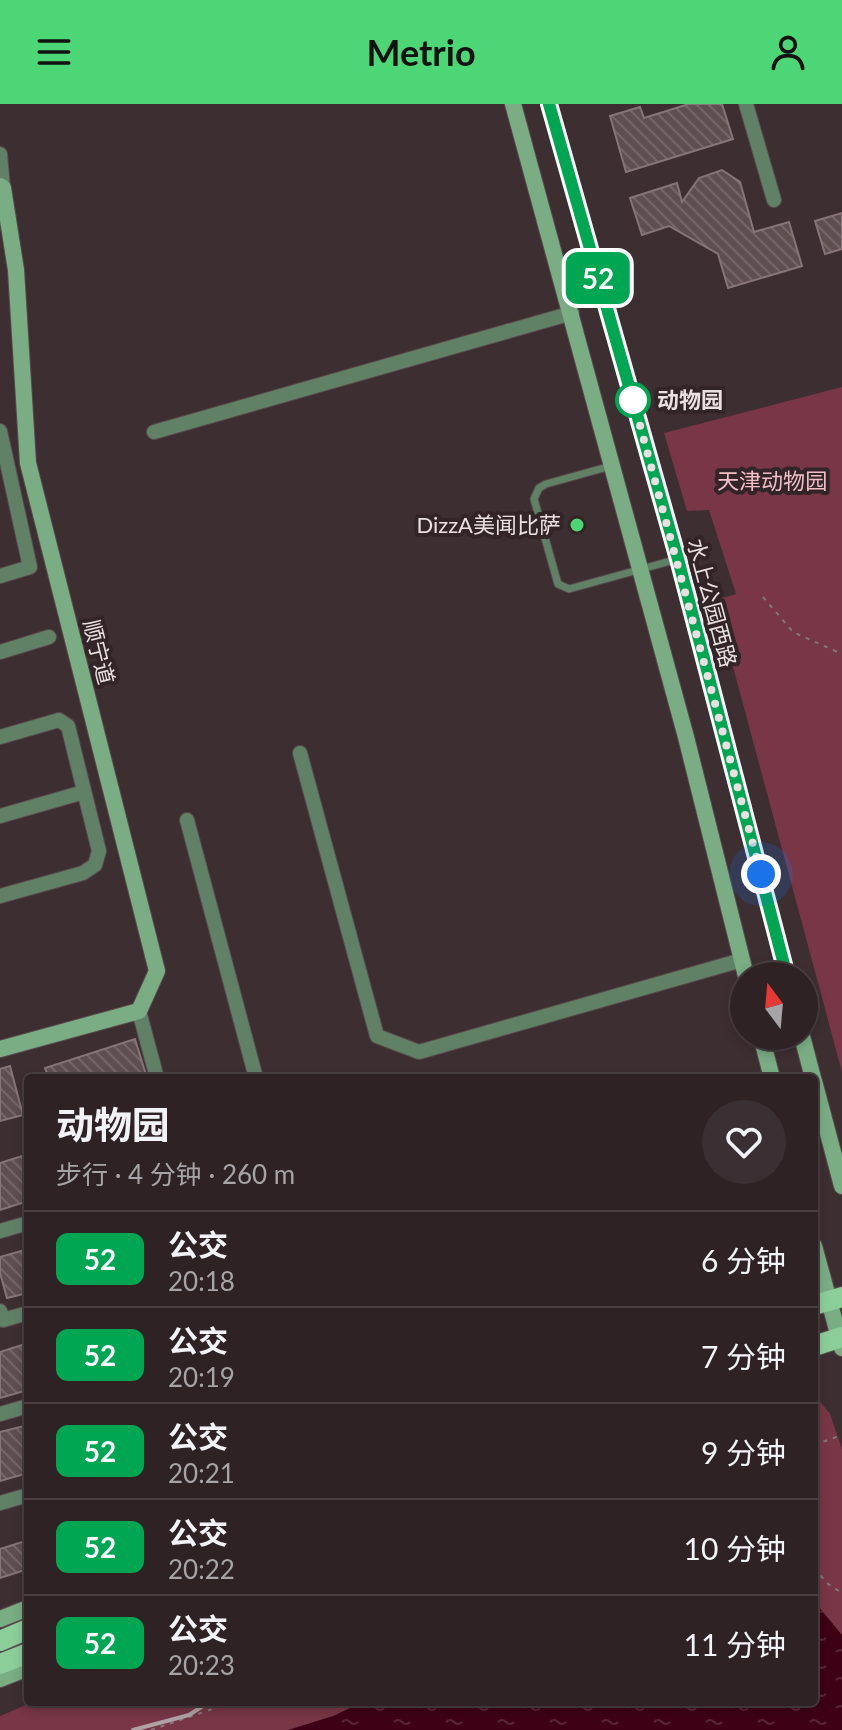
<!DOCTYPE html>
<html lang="zh">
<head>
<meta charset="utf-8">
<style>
	body { margin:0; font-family:Lato,"Noto Sans SC",sans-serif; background:#3a2f32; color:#f1f3f6; height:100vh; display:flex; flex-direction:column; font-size:30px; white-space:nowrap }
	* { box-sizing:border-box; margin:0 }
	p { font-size:26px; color:#a7a4a7 }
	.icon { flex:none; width:44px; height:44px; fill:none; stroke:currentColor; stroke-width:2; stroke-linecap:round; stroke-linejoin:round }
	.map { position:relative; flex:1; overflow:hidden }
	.side { position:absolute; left:24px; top:970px; width:794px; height:632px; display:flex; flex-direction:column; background:#2e2225; border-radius:8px; box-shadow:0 4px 12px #0003,0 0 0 2px #493f42 }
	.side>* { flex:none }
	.badge { padding:0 16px; border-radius:12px; font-size:28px; line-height:52px }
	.needle { width:52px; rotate:344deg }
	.controls { position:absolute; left:730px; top:858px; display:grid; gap:16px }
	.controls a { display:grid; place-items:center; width:88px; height:88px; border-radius:50%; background:#2e2225; box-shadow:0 4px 12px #0003,0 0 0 2px #493f42; font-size:40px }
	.you { position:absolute; width:40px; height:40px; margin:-20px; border:6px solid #fff; border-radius:50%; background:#1a73e8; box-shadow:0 0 0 12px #1a73e833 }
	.map>.badge { position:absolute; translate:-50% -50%; box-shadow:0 0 0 4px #fff }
	.round { display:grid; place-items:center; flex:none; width:84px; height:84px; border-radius:42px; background:#3a2f32 }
	.overview { display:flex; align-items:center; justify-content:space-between; height:136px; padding:0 32px }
	h1 { font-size:38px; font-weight:700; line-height:60px }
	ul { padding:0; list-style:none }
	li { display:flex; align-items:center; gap:24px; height:96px; padding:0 32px; border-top:2px solid #493f42 }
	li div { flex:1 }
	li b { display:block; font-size:30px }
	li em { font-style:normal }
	li .badge { min-width:88px; font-weight:700; text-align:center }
	header { display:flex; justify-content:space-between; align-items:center; height:104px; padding:0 32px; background:#4dd676; color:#111; font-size:36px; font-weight:700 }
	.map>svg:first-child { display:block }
</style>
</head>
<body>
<header><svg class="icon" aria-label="menu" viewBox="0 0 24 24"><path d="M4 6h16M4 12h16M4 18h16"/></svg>Metrio<svg class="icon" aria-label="person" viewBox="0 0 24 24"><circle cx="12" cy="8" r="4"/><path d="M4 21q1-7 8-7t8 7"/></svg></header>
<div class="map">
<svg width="842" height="1626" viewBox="0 0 842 1626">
	<defs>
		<pattern id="water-ripples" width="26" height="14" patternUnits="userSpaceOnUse" patternTransform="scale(2)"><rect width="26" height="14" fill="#3d0015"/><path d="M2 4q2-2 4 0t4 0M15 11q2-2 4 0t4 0" fill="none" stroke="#592537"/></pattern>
		<pattern id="building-back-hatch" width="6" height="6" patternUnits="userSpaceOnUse" patternTransform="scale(2)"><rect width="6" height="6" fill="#5e4e50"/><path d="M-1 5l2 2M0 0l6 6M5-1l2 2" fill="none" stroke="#756769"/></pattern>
	</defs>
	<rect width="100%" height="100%" fill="#3d2e31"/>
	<path fill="#783646" d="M 842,283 L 842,968 L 715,496 L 736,490 L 709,406 L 687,407 L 664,329 Z
		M 814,1290 L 830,1310 L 842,1345 L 842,1626 L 0,1626 L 0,1612 L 33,1598 L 814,1598 Z"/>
	<path fill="url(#water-ripples)" d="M 814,1497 L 842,1531 L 842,1626 L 288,1626 L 333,1612 L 363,1598 L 814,1598 Z"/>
	<path fill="url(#building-back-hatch)" stroke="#867578" stroke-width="2" d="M 689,0 L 722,0 L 733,35 L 626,68 L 610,12 L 640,3 L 644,14 Z
		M 722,66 L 740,78 L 754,128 L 789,118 L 802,162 L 728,184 L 718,150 L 669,122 L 642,131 L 630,94 L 677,79 L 682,98 L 699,74 Z
		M 842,109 L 842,145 L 825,150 L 815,117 Z
		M 135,935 L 147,974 L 49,974 L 45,964 Z
		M 10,962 L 23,1011 L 0,1017 L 0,965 Z
		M 28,1050 L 28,1097 L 0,1106 L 0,1059 Z
		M 28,1145 L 28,1189 L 7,1194 L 0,1169 L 0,1153 Z
		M 28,1239 L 28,1286 L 0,1294 L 0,1248 Z
		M 28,1321 L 28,1369 L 0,1377 L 0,1328 Z
		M 28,1436 L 28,1465 L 0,1474 L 0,1445 Z"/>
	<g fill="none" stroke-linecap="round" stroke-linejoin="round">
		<g stroke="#594a4d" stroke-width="9">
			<path id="lane" d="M 611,362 L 546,380 L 539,384 L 534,395 L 558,480 L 569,485 L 678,455"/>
		</g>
		<g stroke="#594a4d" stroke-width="16">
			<path id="street" d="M 746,0 L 774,96
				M 0,50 L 3,84
				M 0,327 L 30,463 L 0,472
				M 154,328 L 572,209
				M 0,548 L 49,533
				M 0,633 L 59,616 L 68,622 L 99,747 L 95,761 L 83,769 L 0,792
				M 300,649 L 377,932 L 419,948 L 742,856
				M 0,712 L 84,688
				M 187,716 L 256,974
				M 139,907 L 157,974
				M 0,1127 L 28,1119
				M 0,1207 L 3,1216 L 28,1209
				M 0,1310 L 28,1302
				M 0,1399 L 28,1391"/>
		</g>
		<g stroke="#594a4d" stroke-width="18">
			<path id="secondary" d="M 513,0 L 686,633 L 746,872
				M 549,0 L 678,455 L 787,872
				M 0,82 L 3,84 L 16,166 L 28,359 L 157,867 L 139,907 L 0,945
				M 761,932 L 772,974
				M 802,932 L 813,974
				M 814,977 L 842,1082
				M 814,1142 L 842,1244
				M 0,1515 L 28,1504
				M 0,1575 L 28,1564"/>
		</g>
		<g stroke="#594a4d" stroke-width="22">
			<path id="primary" d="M 814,1201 L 842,1193
				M 814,1242 L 842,1233
				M 0,1537 L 28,1525
				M 0,1560 L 28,1549"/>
		</g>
		<path stroke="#85787b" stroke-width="2" stroke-dasharray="4 6" stroke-linecap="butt" d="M 763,493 L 793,528 L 842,550
			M 814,1341 L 842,1331
			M 814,1464 L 828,1480 L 842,1489
			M 151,1626 L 233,1598"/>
		<use href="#lane" stroke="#618167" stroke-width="7"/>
		<use href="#street" stroke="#618167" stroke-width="14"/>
		<use href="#secondary" stroke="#7aad84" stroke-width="16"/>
		<use href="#primary" stroke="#8cce99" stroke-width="20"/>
		<path stroke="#aea2a5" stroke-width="4" d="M 133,1626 L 189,1611 L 209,1598"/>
	</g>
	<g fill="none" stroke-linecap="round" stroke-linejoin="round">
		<g stroke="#fff" stroke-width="18">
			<path id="line" d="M 549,0 L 678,455 L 787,872"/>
		</g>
		<use href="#line" stroke="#00a651" stroke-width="12"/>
		<path stroke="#eae0e2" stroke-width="8" stroke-dasharray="0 14.4" d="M 633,296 L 631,288 L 761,770"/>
	</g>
	<circle fill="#fff" stroke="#00a651" stroke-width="4" cx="633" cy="296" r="16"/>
	<circle fill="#4dd676" stroke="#322427" stroke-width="3" cx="577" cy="421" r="8"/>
	<g text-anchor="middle" stroke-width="8" stroke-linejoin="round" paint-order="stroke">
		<g font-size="22" font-weight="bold" fill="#eae0e2" stroke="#322427" text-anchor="start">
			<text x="657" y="304">动物园</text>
		</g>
		<g font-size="22" fill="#f1bec6" stroke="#322427">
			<text x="772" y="385">天津动物园</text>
		</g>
		<g font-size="22" fill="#eae0e2" stroke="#322427" text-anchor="end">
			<text x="561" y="429">DizzA美闻比萨</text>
		</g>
		<g font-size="22" fill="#eae0e2" stroke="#322427">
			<text transform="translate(712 499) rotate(75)" y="8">水上公园西路</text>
			<text transform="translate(99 548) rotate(76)" y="8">顺宁道</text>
		</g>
	</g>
</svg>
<div class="controls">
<a><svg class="needle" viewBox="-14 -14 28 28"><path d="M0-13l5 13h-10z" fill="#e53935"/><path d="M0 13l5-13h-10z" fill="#a7a4a7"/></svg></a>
</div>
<div class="you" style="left:761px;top:770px"></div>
<b class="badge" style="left:598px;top:174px;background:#00a651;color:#fff">52</b>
<section class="side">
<div class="overview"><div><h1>动物园</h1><p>步行 · 4 分钟 · 260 m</p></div><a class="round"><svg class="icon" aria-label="heart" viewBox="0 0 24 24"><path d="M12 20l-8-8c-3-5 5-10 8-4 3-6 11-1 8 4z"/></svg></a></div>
<ul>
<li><span class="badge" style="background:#00a651;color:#fff">52</span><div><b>公交</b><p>20:18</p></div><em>6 分钟</em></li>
<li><span class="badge" style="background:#00a651;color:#fff">52</span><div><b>公交</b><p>20:19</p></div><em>7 分钟</em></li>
<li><span class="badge" style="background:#00a651;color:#fff">52</span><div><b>公交</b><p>20:21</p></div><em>9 分钟</em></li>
<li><span class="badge" style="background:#00a651;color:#fff">52</span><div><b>公交</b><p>20:22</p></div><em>10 分钟</em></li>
<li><span class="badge" style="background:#00a651;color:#fff">52</span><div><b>公交</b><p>20:23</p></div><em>11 分钟</em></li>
</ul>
</section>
</div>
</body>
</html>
